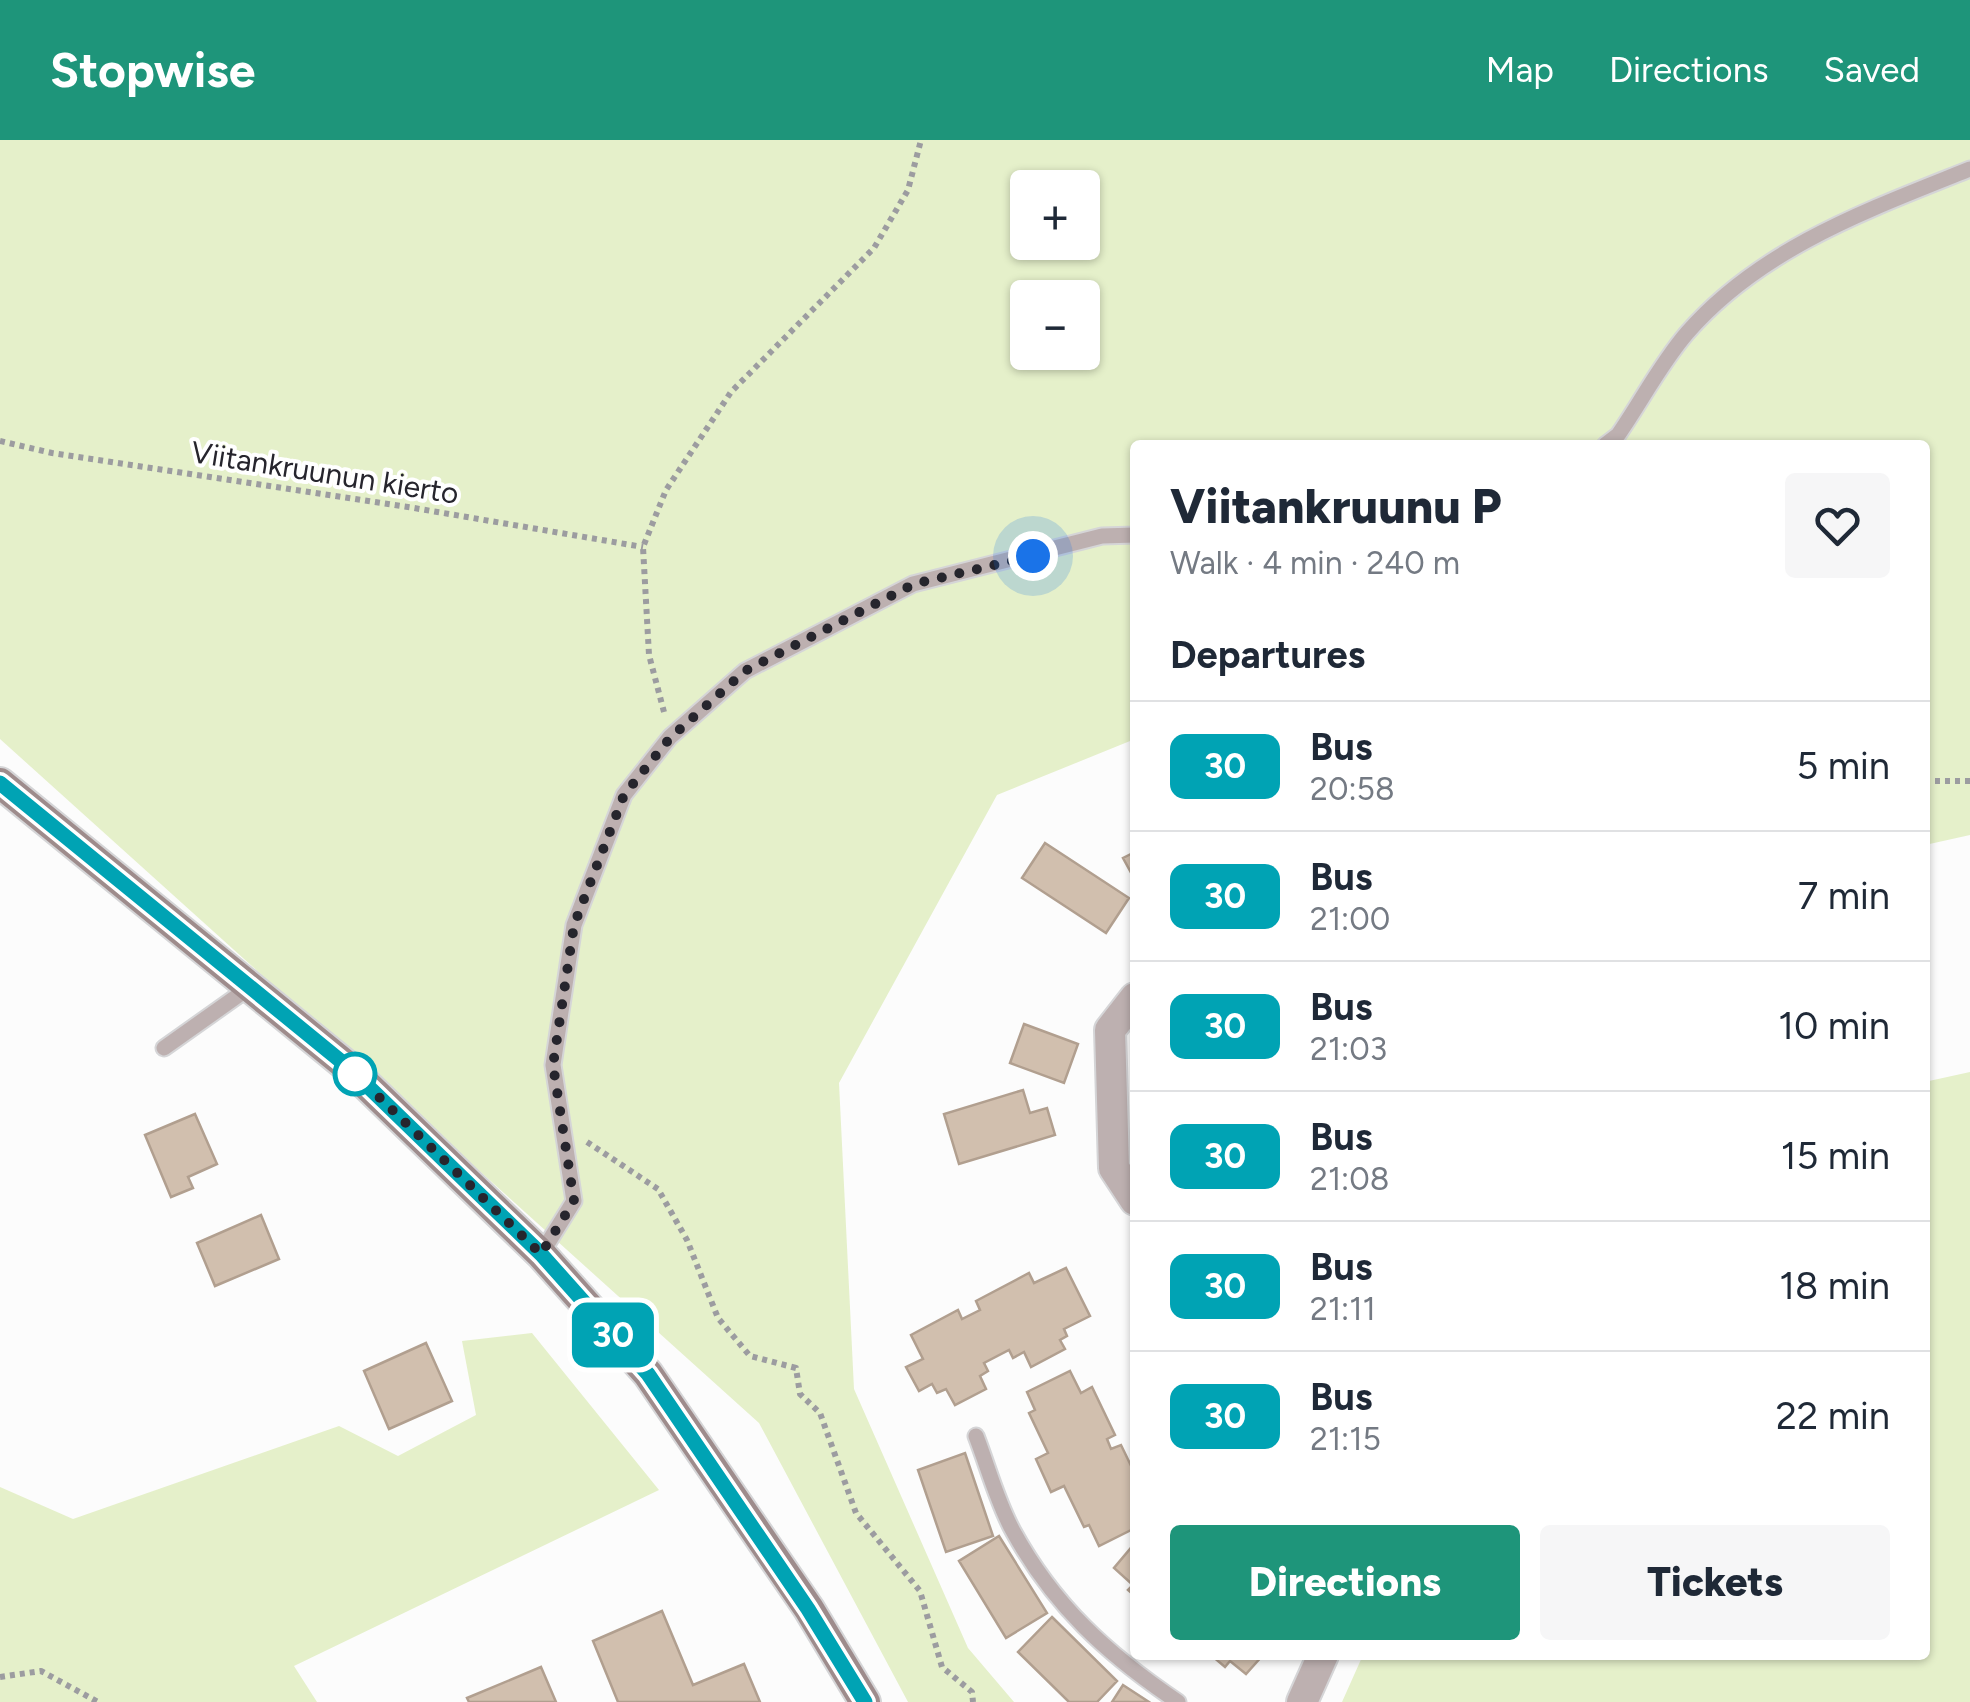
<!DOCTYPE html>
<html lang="en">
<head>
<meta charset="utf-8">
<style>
	body { margin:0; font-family:Figtree,sans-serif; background:#f6f6f7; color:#1f2937; height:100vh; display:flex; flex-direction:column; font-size:38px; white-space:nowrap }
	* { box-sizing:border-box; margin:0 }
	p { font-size:32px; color:#747a83 }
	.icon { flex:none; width:55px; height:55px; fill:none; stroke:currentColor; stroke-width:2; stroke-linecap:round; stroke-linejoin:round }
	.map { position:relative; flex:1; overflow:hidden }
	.drawer { position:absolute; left:1130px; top:300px; width:800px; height:1220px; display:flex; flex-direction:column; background:#fff; border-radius:10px; box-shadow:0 2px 8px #0004 }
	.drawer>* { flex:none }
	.badge { padding:0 20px; border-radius:15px; font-size:35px; line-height:65px }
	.buttons { position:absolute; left:1010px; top:30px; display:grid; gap:20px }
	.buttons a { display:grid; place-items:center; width:90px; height:90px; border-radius:10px; background:#fff; box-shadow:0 2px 8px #0004; font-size:50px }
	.you { position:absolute; width:50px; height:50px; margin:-25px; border:8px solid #fff; border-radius:50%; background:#1a73e8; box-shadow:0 0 0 15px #1a73e833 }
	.map>.badge { position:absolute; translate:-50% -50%; box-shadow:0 0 0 5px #fff }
	h2 { padding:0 40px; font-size:38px; line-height:90px }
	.round { display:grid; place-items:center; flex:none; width:105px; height:105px; border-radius:10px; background:#f6f6f7 }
	.head { display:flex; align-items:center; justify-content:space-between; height:170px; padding:0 40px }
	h1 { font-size:48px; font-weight:800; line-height:75px }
	.button { display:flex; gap:20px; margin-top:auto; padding:20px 40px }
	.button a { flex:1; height:115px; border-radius:10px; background:#1e957a; color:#fff; font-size:40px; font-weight:800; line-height:115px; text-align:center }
	.button a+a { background:#f6f6f7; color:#1f2937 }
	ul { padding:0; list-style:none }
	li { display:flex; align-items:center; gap:30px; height:130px; padding:0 40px; border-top:2px solid #e0e1e3 }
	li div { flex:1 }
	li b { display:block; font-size:38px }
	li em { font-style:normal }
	li .badge { min-width:110px; font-weight:700; text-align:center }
	header { display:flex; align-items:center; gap:60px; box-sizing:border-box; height:140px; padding:0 50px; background:#1e957a; color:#fff }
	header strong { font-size:48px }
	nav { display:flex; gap:55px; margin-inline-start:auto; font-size:35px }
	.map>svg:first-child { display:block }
</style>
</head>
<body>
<header>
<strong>Stopwise</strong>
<nav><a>Map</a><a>Directions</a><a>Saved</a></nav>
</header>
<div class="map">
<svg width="1970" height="1562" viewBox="0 0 1970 1562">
	<rect width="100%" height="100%" fill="#fcfcfc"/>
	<path fill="#e5f0ca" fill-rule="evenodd" d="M 0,0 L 1970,0 L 1970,695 L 1925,705 L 1925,305 L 1135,305 L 1135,599 L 997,655 L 839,943 L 854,1249 L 968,1508 L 1014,1562 L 908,1562 L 759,1283 L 0,599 ZM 1028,48 L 1082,48 L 1082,102 L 1028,102 ZM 1028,158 L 1082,158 L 1082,212 L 1028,212 Z
		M 1925,925 L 1929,941 L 1970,932 L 1970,1562 L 1342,1562 L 1363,1515 L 1925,1515 Z
		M 532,1193 L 659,1350 L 294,1526 L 317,1562 L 0,1562 L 0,1347 L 73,1379 L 339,1286 L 398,1316 L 476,1275 L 462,1201 Z"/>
	<path fill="#d1bfae" stroke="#b19f8f" stroke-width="2.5" d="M 1045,703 L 1129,758 L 1106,793 L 1022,738 Z
		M 1135,712 L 1135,740 L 1123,718 Z
		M 1024,884 L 1078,904 L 1064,943 L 1010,923 Z
		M 1023,950 L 1030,973 L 1047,968 L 1055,995 L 959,1024 L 944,974 Z
		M 195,974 L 217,1024 L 188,1037 L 193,1048 L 171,1057 L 145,995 Z
		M 261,1075 L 279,1119 L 215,1146 L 197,1103 Z
		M 1066,1128 L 1090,1176 L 1064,1189 L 1067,1196 L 1060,1200 L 1065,1209 L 1031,1227 L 1024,1212 L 1013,1218 L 1009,1210 L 984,1223 L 988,1231 L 980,1236 L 986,1249 L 955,1265 L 946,1249 L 937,1253 L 932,1244 L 919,1251 L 906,1227 L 923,1219 L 911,1195 L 958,1170 L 962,1179 L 980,1170 L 976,1161 L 1029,1133 L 1034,1143 Z
		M 426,1203 L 452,1261 L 389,1289 L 364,1231 Z
		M 1070,1231 L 1081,1253 L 1092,1247 L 1115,1295 L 1107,1299 L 1111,1309 L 1121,1305 L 1135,1334 L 1135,1388 L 1099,1406 L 1089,1385 L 1084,1387 L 1064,1346 L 1051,1352 L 1036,1319 L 1048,1313 L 1029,1273 L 1035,1270 L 1027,1252 Z
		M 965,1313 L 993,1396 L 946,1412 L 918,1330 Z
		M 999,1396 L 1047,1473 L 1006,1498 L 959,1421 Z
		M 1135,1403 L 1135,1456 L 1128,1450 L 1133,1445 L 1114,1428 Z
		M 662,1471 L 693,1545 L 744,1524 L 760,1562 L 618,1562 L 593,1501 Z
		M 1052,1477 L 1117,1541 L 1097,1562 L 1069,1562 L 1018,1512 Z
		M 1211,1515 L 1263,1515 L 1246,1534 L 1230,1521 L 1225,1527 Z
		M 541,1527 L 556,1562 L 469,1562 L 467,1558 Z
		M 1123,1545 L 1149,1562 L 1112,1562 Z"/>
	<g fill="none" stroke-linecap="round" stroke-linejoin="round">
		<g stroke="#d5d5d7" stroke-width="19">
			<path id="lane" d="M 1605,305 L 1618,295 C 1641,262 1661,223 1687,193 C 1761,108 1868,70 1970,29
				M 164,908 L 250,847
				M 541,1114 L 574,1061 L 553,925 L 574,785 L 624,655 L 670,597 L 745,531 L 913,444 L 1102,396 L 1135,395
				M 976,1296 C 988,1327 997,1362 1013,1391 C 1054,1466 1107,1514 1178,1562"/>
		</g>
		<g stroke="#d5d5d7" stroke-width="34">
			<path id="street" d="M 1135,858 L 1110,890 L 1114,1028 L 1135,1060
				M 1302,1562 L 1323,1515"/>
		</g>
		<g stroke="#d5d5d7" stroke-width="34">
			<path id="secondary" d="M 0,643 L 348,927 L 541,1114 L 648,1234 L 809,1469 L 865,1562"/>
		</g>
		<path stroke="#9c9ca0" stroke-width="6" stroke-dasharray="5 5" stroke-linecap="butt" d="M 0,301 L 52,313 L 414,368 L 643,407
			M 664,572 L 649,515 L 643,407 L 666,350 L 731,252 L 874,108 L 908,50 L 921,0
			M 1925,641 L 1970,641
			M 587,1002 L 658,1049 L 687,1100 L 718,1178 L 750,1216 L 796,1228 L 800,1254 L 820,1273 L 856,1373 L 920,1451 L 942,1527 L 972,1552 L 973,1562
			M 0,1537 L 41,1531 L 98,1562"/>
		<use href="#lane" stroke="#bdb0b0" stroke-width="15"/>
		<use href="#street" stroke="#bdb0b0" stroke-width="30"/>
		<use href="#secondary" stroke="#9e8c8c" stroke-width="30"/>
	</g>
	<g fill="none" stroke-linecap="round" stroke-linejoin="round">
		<g stroke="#fff" stroke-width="22">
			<path id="line" d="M 0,643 L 348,927 L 541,1114 L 648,1234 L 808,1469 L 865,1562"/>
		</g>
		<use href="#line" stroke="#00a3b4" stroke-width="15"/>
		<path stroke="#26252d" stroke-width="10" stroke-dasharray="0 18" d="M 355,934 L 348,927 L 541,1114 L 574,1061 L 553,925 L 574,785 L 624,655 L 670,598 L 745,531 L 914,444 L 1033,416"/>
	</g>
	<circle fill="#fff" stroke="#00a3b4" stroke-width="5" cx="355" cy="934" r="20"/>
	<g text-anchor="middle" stroke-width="8" stroke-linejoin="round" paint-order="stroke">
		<g font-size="30" fill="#26252d" stroke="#fff">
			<text transform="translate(325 333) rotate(9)" y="10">Viitankruunun kierto</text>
		</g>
	</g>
</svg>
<div class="buttons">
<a>+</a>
<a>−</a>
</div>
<div class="you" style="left:1033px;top:416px"></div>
<b class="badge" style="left:613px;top:1195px;background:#00a3b4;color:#fff">30</b>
<section class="drawer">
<div class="head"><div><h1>Viitankruunu P</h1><p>Walk · 4 min · 240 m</p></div><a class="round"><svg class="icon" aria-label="heart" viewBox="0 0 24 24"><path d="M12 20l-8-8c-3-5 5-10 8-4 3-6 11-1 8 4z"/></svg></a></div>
<h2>Departures</h2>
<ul>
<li><span class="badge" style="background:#00a3b4;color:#fff">30</span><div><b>Bus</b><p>20:58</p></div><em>5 min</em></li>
<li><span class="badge" style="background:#00a3b4;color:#fff">30</span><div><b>Bus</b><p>21:00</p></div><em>7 min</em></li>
<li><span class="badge" style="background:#00a3b4;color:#fff">30</span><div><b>Bus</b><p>21:03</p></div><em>10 min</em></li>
<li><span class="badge" style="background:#00a3b4;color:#fff">30</span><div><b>Bus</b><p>21:08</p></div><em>15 min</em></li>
<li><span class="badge" style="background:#00a3b4;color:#fff">30</span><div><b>Bus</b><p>21:11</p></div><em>18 min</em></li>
<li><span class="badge" style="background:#00a3b4;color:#fff">30</span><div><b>Bus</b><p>21:15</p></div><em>22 min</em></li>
</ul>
<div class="button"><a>Directions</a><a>Tickets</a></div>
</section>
</div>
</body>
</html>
